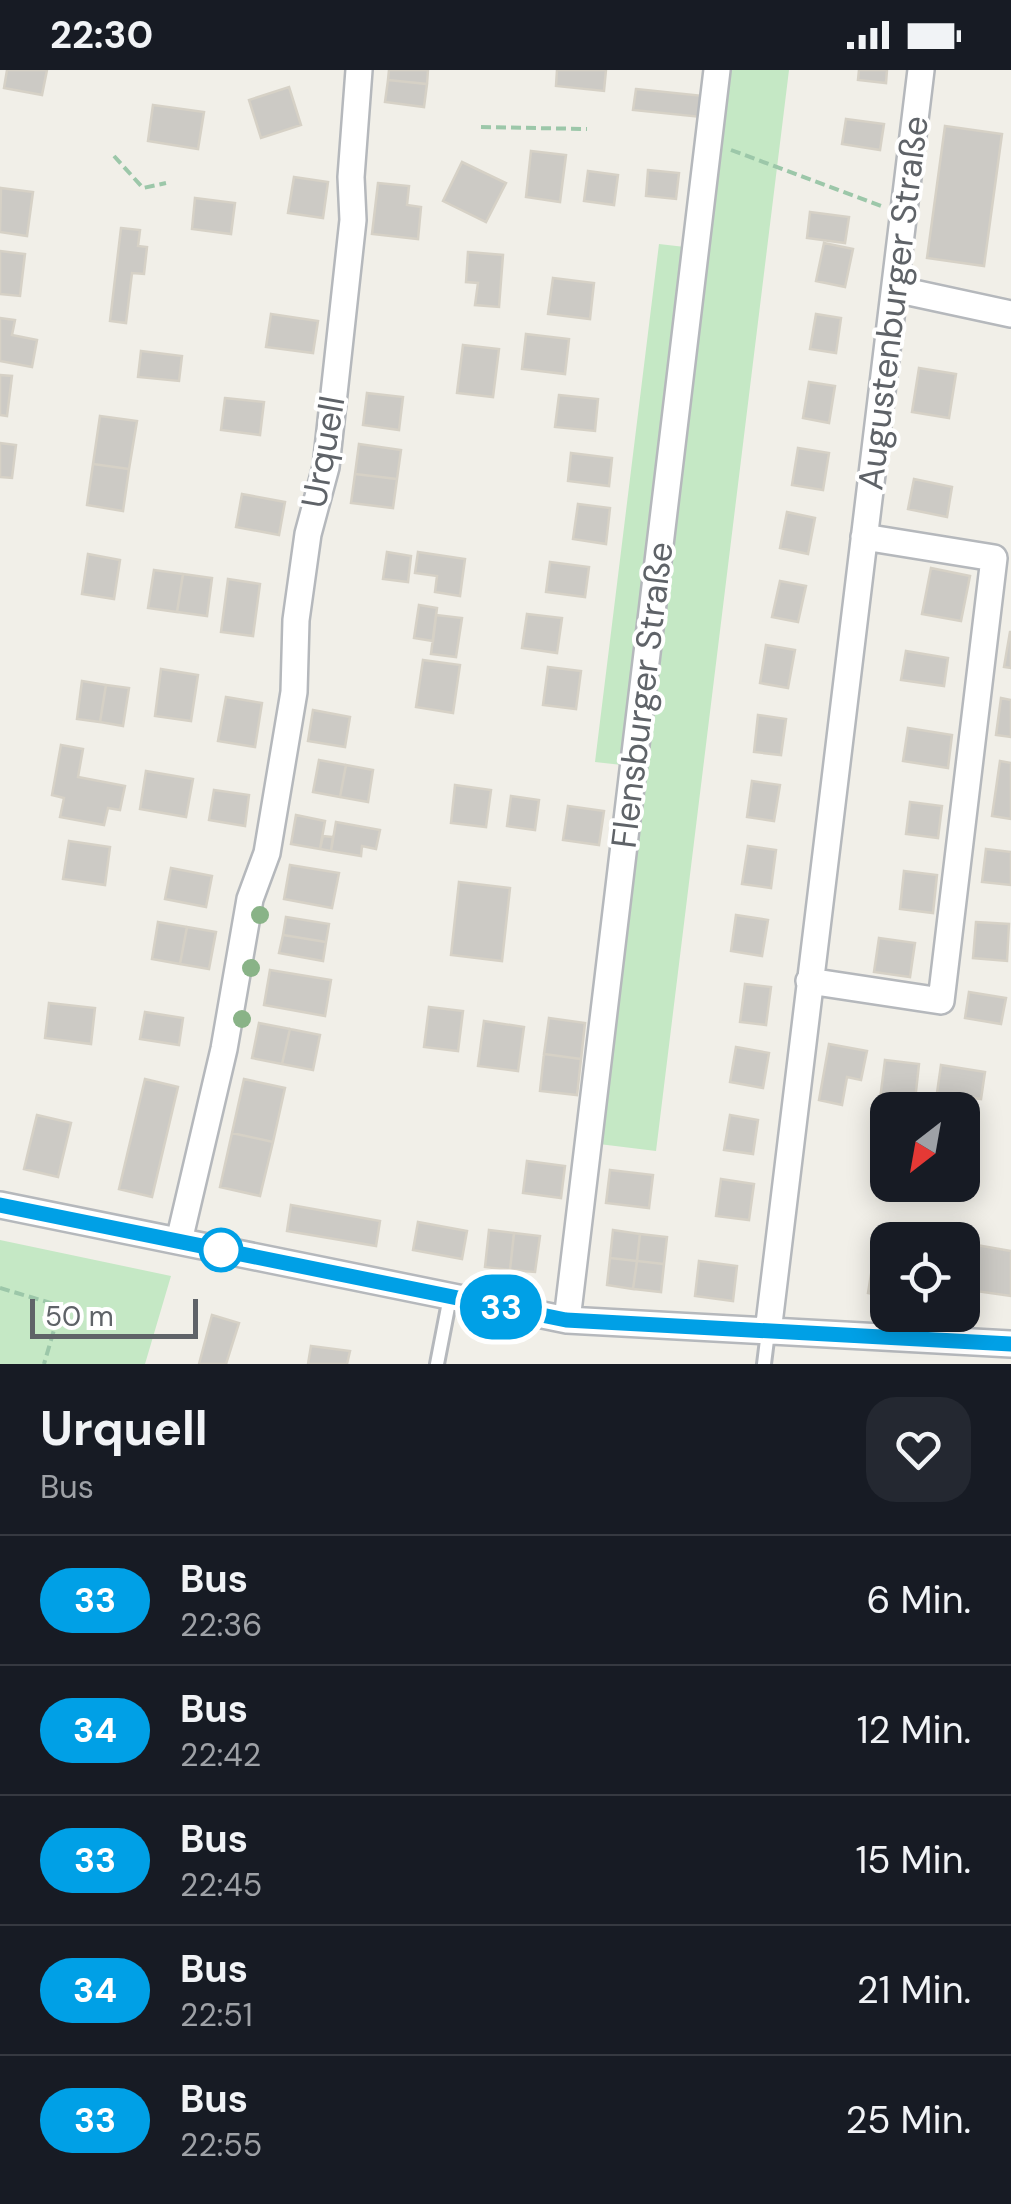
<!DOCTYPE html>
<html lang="de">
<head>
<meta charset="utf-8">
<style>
	body { margin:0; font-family:"DM Sans",sans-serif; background:#242831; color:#f1f3f6; height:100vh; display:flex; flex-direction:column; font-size:38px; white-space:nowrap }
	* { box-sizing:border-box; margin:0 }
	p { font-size:32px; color:#9ea1a6 }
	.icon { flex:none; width:55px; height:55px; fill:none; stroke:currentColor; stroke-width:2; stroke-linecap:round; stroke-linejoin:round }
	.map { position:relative; height:1294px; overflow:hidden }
	.sheet { display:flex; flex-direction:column; background:#171b24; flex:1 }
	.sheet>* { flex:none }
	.badge { padding:0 20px; border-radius:32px; font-size:35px; line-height:65px }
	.needle { width:65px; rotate:211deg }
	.tools { position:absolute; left:870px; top:1022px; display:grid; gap:20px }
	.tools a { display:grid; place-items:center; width:110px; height:110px; border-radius:20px; background:#171b24; box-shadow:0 5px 25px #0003; font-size:50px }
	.scale { position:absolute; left:30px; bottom:25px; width:168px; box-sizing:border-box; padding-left:10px; border:5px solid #5f6368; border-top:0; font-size:28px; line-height:35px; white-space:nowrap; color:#5f6368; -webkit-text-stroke:8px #fff; paint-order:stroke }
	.map>.badge { position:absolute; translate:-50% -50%; box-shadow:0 0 0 5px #fff }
	.round { display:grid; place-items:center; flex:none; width:105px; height:105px; border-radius:30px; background:#242831 }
	.headline { display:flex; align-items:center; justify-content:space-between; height:170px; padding:0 40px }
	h1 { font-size:48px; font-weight:700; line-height:75px }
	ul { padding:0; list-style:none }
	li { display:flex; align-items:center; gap:30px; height:130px; padding:0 40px; border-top:2px solid #363941 }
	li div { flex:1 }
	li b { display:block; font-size:38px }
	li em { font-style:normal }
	li .badge { min-width:110px; font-weight:700; text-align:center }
	.status { display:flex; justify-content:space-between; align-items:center; height:70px; padding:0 50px; background:#171b24; direction:ltr }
	.status svg { height:28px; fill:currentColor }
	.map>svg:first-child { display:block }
</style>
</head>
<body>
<div class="status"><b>22:30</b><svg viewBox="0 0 49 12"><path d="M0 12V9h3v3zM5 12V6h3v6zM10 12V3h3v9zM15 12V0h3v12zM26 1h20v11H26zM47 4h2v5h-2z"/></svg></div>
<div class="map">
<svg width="1011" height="1294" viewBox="0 0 1011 1294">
	<rect width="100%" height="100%" fill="#f1efe8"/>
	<path fill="#c5e8c5" d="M 731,0 L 789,0 L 656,1081 L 599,1074 Z
		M 659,174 L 685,177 L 622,695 L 595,692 Z
		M 0,1170 L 171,1206 L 145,1294 L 0,1294 Z"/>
	<path fill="#cccac5" stroke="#d6d1c6" stroke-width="2.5" d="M 7,0 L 47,0 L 42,25 L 4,18 Z
		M 389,0 L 428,0 L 427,14 L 388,10 Z
		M 557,0 L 606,0 L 604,21 L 556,16 Z
		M 859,0 L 887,0 L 886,13 L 858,10 Z
		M 388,10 L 427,14 L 424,37 L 385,32 Z
		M 289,17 L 301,55 L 261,68 L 249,30 Z
		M 636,19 L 704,26 L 701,47 L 633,40 Z
		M 153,35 L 204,42 L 198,79 L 148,71 Z
		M 846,49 L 884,54 L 880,80 L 842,74 Z
		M 945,56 L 1002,64 L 984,196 L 927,188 Z
		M 531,81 L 566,85 L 560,132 L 526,127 Z
		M 462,92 L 506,113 L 486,152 L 443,131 Z
		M 648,100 L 679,103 L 676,129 L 646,126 Z
		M 588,101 L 618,105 L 614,135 L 584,131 Z
		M 294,107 L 328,112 L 323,148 L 288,143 Z
		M 378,113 L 409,116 L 407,135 L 421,137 L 418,169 L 372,164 Z
		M 1,118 L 33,122 L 27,166 L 0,162 Z
		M 195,128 L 235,133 L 231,164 L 192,159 Z
		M 810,142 L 849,147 L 845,173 L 807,168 Z
		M 121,158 L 140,160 L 138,176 L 147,177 L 144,204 L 132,203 L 126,253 L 110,251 Z
		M 824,173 L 853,179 L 845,217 L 816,211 Z
		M 0,181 L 25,184 L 20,226 L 0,224 Z
		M 468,182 L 503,185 L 499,237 L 475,235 L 478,213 L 466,212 Z
		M 553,208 L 594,213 L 590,249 L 548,244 Z
		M 271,244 L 318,251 L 313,283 L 266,277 Z
		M 816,244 L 841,248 L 836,283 L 810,279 Z
		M 0,248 L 15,250 L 12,265 L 37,270 L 32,297 L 0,291 Z
		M 526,264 L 569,269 L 565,304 L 522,299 Z
		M 463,275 L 499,279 L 493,327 L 457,323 Z
		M 141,281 L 182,286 L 179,311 L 138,307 Z
		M 919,298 L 956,304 L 949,348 L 912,342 Z
		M 0,305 L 12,306 L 7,346 L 0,345 Z
		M 809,312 L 835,316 L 829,353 L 803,348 Z
		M 367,323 L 403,327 L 399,360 L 363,355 Z
		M 559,325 L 598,329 L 595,361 L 555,357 Z
		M 225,328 L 264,332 L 260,365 L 221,360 Z
		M 100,346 L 137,351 L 129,399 L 93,394 Z
		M 0,373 L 16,375 L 12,408 L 0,407 Z
		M 359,374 L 401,380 L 397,409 L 355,404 Z
		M 798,378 L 829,383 L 823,420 L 792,415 Z
		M 571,383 L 612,388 L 609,416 L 568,411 Z
		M 93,394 L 129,399 L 123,441 L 87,435 Z
		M 355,404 L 397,409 L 393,438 L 351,433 Z
		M 914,409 L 952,417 L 947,447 L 908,439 Z
		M 242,424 L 285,432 L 279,465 L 236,457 Z
		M 578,434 L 610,438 L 606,474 L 573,469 Z
		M 787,442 L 815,448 L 808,484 L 780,478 Z
		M 387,482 L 411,486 L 408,512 L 383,509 Z
		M 418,482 L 465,489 L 460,526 L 435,522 L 437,506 L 415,503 Z
		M 88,484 L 120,490 L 114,529 L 82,524 Z
		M 550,492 L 589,497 L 585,527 L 546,522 Z
		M 931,498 L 970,506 L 961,551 L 922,544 Z
		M 154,500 L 183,504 L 177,542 L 148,538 Z
		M 183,504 L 212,508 L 207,546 L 177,542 Z
		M 228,509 L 260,514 L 253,566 L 221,562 Z
		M 780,511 L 806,516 L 798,552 L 772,547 Z
		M 419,535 L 437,538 L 433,571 L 414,568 Z
		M 527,544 L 562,548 L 557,583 L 522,578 Z
		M 436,545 L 462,548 L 456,587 L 431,584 Z
		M 1010,562 L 1011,562 L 1011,598 L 1004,597 Z
		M 766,575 L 795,580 L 788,618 L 760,613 Z
		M 906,581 L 948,588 L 944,616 L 901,610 Z
		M 423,590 L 460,595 L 453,643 L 416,637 Z
		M 548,597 L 581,601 L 576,639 L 543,635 Z
		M 161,599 L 198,605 L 191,651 L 155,646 Z
		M 82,611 L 106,615 L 100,652 L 77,649 Z
		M 106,615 L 129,618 L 123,656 L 100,652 Z
		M 226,627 L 262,633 L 255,677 L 218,671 Z
		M 1001,628 L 1011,630 L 1011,667 L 996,665 Z
		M 313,640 L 350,647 L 345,677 L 308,671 Z
		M 758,645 L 786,649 L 781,685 L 754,682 Z
		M 908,658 L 952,665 L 948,698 L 903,691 Z
		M 61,675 L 83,679 L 78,707 L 125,716 L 120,740 L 108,738 L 104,755 L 60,747 L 64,728 L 52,725 Z
		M 319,690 L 346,695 L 340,727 L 313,722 Z
		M 1000,691 L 1011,693 L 1011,749 L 992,746 Z
		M 346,695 L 373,700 L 368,732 L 340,727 Z
		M 146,701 L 193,709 L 186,747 L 140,739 Z
		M 752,711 L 780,715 L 774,751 L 747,747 Z
		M 455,715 L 491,720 L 486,757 L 451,753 Z
		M 214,720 L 249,725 L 245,756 L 209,750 Z
		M 511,726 L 539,730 L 535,760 L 507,756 Z
		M 910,732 L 942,736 L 938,768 L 906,764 Z
		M 568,736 L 604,741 L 599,775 L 563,770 Z
		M 296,745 L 325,751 L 320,779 L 291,774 Z
		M 336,752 L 380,760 L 376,779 L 362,776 L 361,786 L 331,781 Z
		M 323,766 L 333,767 L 331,781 L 320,779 Z
		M 69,771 L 110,777 L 105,815 L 63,809 Z
		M 748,776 L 776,780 L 771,818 L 742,814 Z
		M 986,779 L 1011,782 L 1011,815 L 982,812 Z
		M 290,795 L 339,803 L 332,838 L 284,829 Z
		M 171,798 L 212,806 L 206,837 L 165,829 Z
		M 904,801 L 937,805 L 933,843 L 900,839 Z
		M 459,812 L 510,818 L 502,891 L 451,885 Z
		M 736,845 L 768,850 L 762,886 L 731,881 Z
		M 286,847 L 329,854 L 326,872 L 283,865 Z
		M 158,852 L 187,857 L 180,894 L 152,889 Z
		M 976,852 L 1009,854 L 1007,891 L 973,888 Z
		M 187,857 L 216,862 L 209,899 L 180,894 Z
		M 283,865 L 326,872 L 323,891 L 279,883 Z
		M 879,868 L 915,873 L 910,907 L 874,902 Z
		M 270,900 L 331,910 L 325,946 L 264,935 Z
		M 745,914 L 771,917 L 766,955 L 740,952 Z
		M 969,922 L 1006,928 L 1001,954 L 965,948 Z
		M 49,933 L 95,938 L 91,974 L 45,968 Z
		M 429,937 L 463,941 L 458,981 L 424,977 Z
		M 145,942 L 183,948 L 179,975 L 140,969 Z
		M 549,948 L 585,953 L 581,989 L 544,984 Z
		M 484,951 L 524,957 L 518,1001 L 478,996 Z
		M 259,953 L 290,959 L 282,994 L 252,988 Z
		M 290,959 L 320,965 L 313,1000 L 282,994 Z
		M 829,974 L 867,981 L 861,1010 L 847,1007 L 842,1035 L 819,1030 Z
		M 736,977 L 769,983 L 763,1018 L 730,1012 Z
		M 544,984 L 581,989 L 577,1025 L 540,1021 Z
		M 885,990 L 919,994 L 914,1040 L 879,1037 Z
		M 941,995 L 985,1002 L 981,1029 L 937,1023 Z
		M 145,1009 L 178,1017 L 152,1127 L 119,1119 Z
		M 244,1009 L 285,1018 L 273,1072 L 232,1063 Z
		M 37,1045 L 71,1053 L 58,1107 L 24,1099 Z
		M 730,1045 L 758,1050 L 753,1084 L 724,1080 Z
		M 232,1063 L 273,1072 L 260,1126 L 220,1117 Z
		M 527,1091 L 565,1096 L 561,1128 L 523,1123 Z
		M 610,1100 L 653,1105 L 649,1138 L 606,1133 Z
		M 721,1109 L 754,1114 L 749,1150 L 716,1146 Z
		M 291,1135 L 380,1151 L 376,1176 L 287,1161 Z
		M 418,1152 L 467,1161 L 462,1189 L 413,1180 Z
		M 489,1160 L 514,1163 L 510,1200 L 485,1197 Z
		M 613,1160 L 640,1164 L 637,1191 L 610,1188 Z
		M 514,1163 L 540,1166 L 535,1202 L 510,1200 Z
		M 640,1164 L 667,1167 L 664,1194 L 637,1191 Z
		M 965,1173 L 1011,1181 L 1011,1226 L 962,1219 Z
		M 874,1186 L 888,1188 L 888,1227 L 868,1223 Z
		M 610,1188 L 637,1191 L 633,1219 L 607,1215 Z
		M 637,1191 L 664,1194 L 661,1222 L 633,1219 Z
		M 699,1191 L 737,1196 L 733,1231 L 695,1226 Z
		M 212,1245 L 239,1253 L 226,1294 L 199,1294 Z
		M 311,1276 L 350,1281 L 347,1294 L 308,1294 Z"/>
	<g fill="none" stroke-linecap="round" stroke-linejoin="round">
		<g stroke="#b5b8bc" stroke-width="18">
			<path id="service" d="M 437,1294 L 450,1227
				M 764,1294 L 768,1262"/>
		</g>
		<g stroke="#b5b8bc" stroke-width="30">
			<path id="minor" d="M 895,219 L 1011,244
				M 809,911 L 941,931 L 994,488 L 864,467
				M 0,1135 L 567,1250 L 1011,1274
				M 179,1171 L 224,979 L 250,829 L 267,783 L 294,622 L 296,550 L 308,464 L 326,397 L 353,150 L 351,107 L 359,0
				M 567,1250 L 717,0
				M 768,1262 L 921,0"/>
		</g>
		<path stroke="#9cc7a9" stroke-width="4" stroke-dasharray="10 5" stroke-linecap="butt" d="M 481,57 L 587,59
			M 731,80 L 881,136
			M 114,86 L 143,118 L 166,113
			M 0,1218 L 61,1236 L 44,1294"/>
		<use href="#service" stroke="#fff" stroke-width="12"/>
		<use href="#minor" stroke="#fff" stroke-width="25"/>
	</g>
	<g fill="#89b387">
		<circle cx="260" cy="845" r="9"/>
		<circle cx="251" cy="898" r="9"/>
		<circle cx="242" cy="949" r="9"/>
	</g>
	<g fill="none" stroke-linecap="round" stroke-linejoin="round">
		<g stroke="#fff" stroke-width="22">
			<path id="line" d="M 0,1135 L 566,1250 L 1011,1274"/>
		</g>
		<use href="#line" stroke="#00a0e6" stroke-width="15"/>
	</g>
	<circle fill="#fff" stroke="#00a0e6" stroke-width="5" cx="221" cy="1180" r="20"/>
	<g text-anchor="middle" stroke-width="8" stroke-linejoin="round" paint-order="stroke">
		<g font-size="35" fill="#5f6368" stroke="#fff">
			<text transform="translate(893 233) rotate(-83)" y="12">Augustenburger Straße</text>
			<text transform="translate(323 382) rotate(-80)" y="12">Urquell</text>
			<text transform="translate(642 625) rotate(-83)" y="12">Flensburger Straße</text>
		</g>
	</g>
</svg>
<div class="tools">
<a><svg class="needle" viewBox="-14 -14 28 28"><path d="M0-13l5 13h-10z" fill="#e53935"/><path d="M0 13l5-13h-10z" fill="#9ea1a6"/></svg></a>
<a><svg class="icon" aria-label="locate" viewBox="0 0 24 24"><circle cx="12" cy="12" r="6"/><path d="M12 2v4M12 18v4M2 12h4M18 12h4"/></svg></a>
</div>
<div class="scale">50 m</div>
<b class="badge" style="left:501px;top:1237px;background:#00a0e6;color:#fff">33</b>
</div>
<section class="sheet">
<div class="headline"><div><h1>Urquell</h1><p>Bus</p></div><a class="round"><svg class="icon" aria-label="heart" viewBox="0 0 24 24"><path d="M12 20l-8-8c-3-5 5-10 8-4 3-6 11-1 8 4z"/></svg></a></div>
<ul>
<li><span class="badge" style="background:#00a0e6;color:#fff">33</span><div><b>Bus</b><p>22:36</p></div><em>6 Min.</em></li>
<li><span class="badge" style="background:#00a0e6;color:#fff">34</span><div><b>Bus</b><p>22:42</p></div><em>12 Min.</em></li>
<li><span class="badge" style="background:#00a0e6;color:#fff">33</span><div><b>Bus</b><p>22:45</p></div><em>15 Min.</em></li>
<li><span class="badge" style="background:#00a0e6;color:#fff">34</span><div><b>Bus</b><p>22:51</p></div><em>21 Min.</em></li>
<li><span class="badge" style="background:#00a0e6;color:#fff">33</span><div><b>Bus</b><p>22:55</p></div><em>25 Min.</em></li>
</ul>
</section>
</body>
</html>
